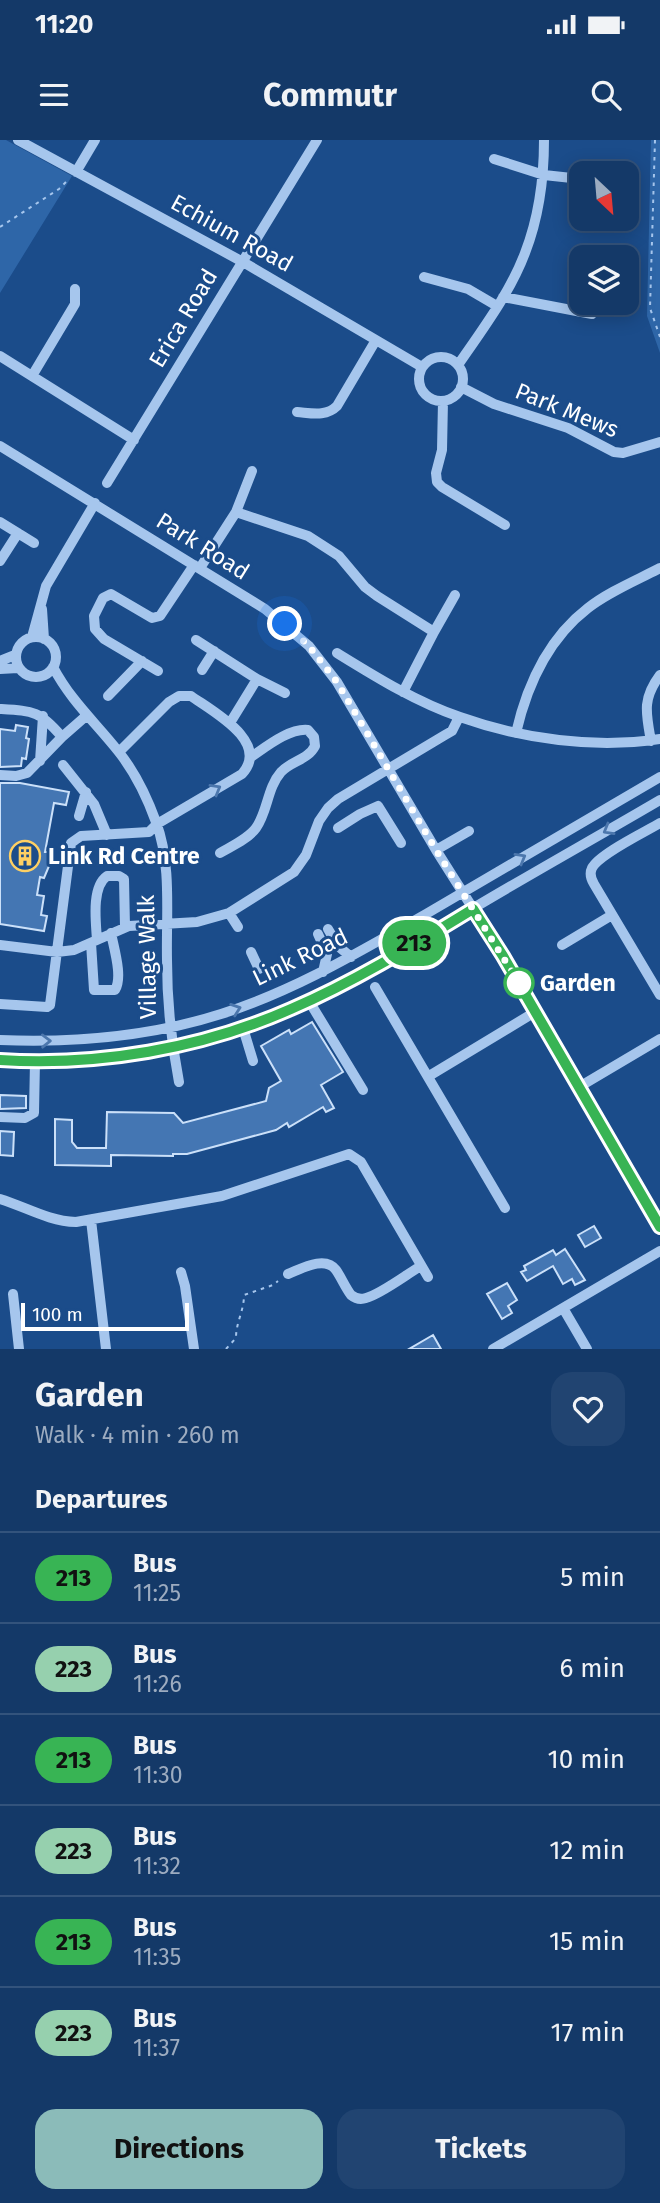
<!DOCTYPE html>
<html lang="en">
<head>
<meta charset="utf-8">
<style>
	body { margin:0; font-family:"Fira Sans",sans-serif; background:#214471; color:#f1f3f6; height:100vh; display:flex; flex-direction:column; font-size:26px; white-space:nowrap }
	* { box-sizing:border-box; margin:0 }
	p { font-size:23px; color:#9dacc0 }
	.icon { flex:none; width:38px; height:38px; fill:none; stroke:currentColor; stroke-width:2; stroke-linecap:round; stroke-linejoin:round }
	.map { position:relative; height:1209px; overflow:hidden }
	.drawer { display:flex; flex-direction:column; background:#143968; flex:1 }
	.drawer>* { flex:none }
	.badge { padding:0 14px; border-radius:23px; font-size:24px; line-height:46px }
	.needle { width:46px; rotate:154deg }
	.tools { position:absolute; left:569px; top:21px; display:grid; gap:14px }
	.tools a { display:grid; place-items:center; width:70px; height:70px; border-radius:14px; background:#143968; box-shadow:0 4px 18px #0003,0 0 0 2px #33537c; font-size:35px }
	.scale { position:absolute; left:21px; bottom:18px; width:168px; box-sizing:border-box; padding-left:7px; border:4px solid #fff; border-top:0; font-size:19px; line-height:24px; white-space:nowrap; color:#fff; -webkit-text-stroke:5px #1b4c8a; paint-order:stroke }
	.you { position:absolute; width:35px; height:35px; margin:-18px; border:5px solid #fff; border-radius:50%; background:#1a73e8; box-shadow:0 0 0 10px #1a73e833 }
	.map>.badge { position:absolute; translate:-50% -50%; box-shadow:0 0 0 4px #fff }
	h2 { padding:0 35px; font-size:26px; line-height:63px }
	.round { display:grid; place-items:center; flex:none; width:74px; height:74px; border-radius:21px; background:#214471 }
	.overview { display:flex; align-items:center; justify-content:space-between; height:119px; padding:0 35px }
	h1 { font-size:33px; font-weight:700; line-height:52px }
	.action { display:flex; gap:14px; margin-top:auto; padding:14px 35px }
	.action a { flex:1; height:80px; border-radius:21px; background:#8bbbb9; color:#111; font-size:28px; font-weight:700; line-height:80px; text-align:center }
	.action a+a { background:#214471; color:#f1f3f6 }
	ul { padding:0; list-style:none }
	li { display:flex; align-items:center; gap:21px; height:91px; padding:0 35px; border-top:2px solid #33537c }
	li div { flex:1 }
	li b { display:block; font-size:26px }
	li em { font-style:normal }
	li .badge { min-width:77px; font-weight:700; text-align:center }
	.status { display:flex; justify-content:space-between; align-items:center; height:49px; padding:0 35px; background:#143968; direction:ltr }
	.status svg { height:19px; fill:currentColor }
	header { display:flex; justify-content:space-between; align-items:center; height:91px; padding:0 35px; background:#143968; font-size:32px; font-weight:700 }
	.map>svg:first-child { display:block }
</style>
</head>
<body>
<div class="status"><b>11:20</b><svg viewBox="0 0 49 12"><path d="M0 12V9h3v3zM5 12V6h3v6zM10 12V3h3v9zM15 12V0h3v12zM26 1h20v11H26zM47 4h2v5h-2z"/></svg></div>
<header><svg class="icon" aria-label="menu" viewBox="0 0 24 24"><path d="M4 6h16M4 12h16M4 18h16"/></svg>Commutr<svg class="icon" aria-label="search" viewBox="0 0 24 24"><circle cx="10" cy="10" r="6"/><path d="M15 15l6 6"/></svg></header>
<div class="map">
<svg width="660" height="1209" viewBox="0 0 660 1209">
	<rect width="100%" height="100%" fill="#1b4c8a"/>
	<path fill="#2e66a8" d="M 0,0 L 6,0 L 72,36 L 0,153 Z
		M 651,0 L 660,0 L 660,213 L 647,176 Z"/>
	<path fill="#4476b3" stroke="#cbe0f9" stroke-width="2" d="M 16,585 L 28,587 L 26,598 L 29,599 L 26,619 L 22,618 L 21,626 L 0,627 L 0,589 L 15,591 Z
		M 0,643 L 20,643 L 69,652 L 66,665 L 54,663 L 45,712 L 49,712 L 49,726 L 44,738 L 40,737 L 37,755 L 44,756 L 41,775 L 47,776 L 44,791 L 0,784 Z
		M 312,882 L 343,932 L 321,945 L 334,968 L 326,972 L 323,967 L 289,987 L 287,983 L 276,990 L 187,1014 L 173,1014 L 173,1016 L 111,1015 L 111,1026 L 55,1025 L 55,979 L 72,980 L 72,1002 L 77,1008 L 106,1008 L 107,972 L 174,973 L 183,983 L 266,961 L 269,948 L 281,941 L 261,906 L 289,890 L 291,894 Z
		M 0,955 L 26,956 L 26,968 L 0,969 Z
		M 0,991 L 14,992 L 13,1016 L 0,1015 Z
		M 594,1086 L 601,1098 L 585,1107 L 578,1095 Z
		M 565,1109 L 585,1140 L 575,1145 L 572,1139 L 563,1144 L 553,1126 L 527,1141 L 521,1132 L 526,1130 L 524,1126 L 553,1110 L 556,1115 Z
		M 507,1143 L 517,1160 L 508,1166 L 512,1173 L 502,1179 L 487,1154 Z
		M 433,1195 L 441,1209 L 409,1209 Z"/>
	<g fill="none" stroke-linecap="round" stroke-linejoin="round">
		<path stroke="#a6c6ed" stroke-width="2" stroke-dasharray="3.5 5" stroke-linecap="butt" d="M 655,0 L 650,168 L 660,197
			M 0,87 L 59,49 L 68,40
			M 226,1209 L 236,1198 C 236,1182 244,1171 244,1155 L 273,1145 L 278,1141"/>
		<path stroke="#a6c6ed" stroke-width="10" d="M 18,0 L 243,122 L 422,227
			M 494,19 L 544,35 L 581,39
			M 76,32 L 95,0
			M 424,137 L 468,149 L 497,166
			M 503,157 L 592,174
			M 0,216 L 134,300
			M419 239a22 22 0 1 1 44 0a22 22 0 1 1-44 0Z
			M 458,225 C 482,190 510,153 525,113 C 539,77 544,37 544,0
			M 32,236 L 75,164 L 75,149
			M 461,247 L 494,264 L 568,288 L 614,312 L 623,313 L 660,302
			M 443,261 L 442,310 L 436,333 L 437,342 L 442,347 L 505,385
			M 297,272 C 311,273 326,277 337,266 L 376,200
			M 0,306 L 265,469 L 309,506 L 337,542 L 436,710 L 503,816 L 660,1087
			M 107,343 L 317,0
			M 236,372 L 252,331
			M 0,382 L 34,403
			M 0,421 L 18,393
			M 200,428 L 236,372 L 308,396 L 339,416 L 365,447 L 377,456 L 434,492 L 403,552
			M 42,469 L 44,499
			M 434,492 L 455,455
			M 32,497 L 46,446 L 95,363
			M16 517a20 20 0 1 1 40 0a20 20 0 1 1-40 0Z
			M 196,500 L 257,539 L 285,553
			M 337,513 C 376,537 416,562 460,577 C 522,599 595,609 660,599
			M 0,521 L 15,515
			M 53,527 C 71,561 95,582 118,611 C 135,632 147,657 156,682 C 172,725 166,775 167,820 C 167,862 171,901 179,942
			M 0,529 L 18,528
			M 202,530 L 214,511
			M 158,531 L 104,499 L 95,489 L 94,476 L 103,458 L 111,454 L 152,478 L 160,476 L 194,425
			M 108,556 L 142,521
			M 0,569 C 34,571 40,571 62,597
			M 230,583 L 257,539
			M 516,593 C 527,545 549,498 588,468 C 608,452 637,440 660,428
			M 651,601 C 646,573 642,559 660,535
			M 40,621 L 43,576
			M 63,625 L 94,664 L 107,695
			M 0,635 L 16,636 L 27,633 L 62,597 L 86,576
			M 79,676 L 86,652
			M 660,683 C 645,692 599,714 592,728 C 589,734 591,739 594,744 L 660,855
			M 338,688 L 360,674 L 378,666 L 401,703
			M 436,710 L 469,691
			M 220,713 C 232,706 248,699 256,688 C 268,671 267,648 281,632 C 291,621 308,620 315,606 L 314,597 L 308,590 C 289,588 266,607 251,617
			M 229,773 L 238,787
			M 328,789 L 338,806 L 351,817
			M 318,794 L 327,814 L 323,832
			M 97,800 C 96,783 91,747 107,736 L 119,736 L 124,739 L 125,787
			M 91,803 L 94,850 L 115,850 C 123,837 114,809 111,793
			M 0,805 L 57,812 L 74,810 L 129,786 L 197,782 L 229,773 L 294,732 L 306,715 L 319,681 L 328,668 L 338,659 L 445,595 L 452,591 L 459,577
			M 562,805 L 612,775
			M 251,812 L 259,829
			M 375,847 L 505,1068
			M 309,861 L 363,950
			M 0,864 L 47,867 L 50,865 L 71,703 L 81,696 L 149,692 L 157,684 L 242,634 C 271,602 212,571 191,556 L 179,556 L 169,562 L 119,612
			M 243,888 L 253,921
			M 0,900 C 75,903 149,897 221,874 C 294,851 359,812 426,774 C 504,729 582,682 660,637
			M 0,920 C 99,926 200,909 290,870 C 354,842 413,805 472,769 C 534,732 597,697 660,660
			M 429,936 L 535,872
			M 579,947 L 660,899
			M 0,977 L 25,978 L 34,973 L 35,921
			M 0,1059 C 26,1067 48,1081 76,1082 L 222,1056 L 349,1014 L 361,1022 L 428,1137
			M 91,1080 L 106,1209
			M 181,1132 L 185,1146 L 194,1209
			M 288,1134 C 301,1129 325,1115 336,1130 C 341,1137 345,1147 351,1155 C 356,1159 360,1160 366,1158 C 381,1154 407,1134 421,1126
			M 13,1154 L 19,1209
			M 563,1168 L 587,1209
			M 493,1209 L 660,1111"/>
	</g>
	<defs><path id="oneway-chevron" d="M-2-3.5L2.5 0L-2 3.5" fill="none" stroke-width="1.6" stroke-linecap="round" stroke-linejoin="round" transform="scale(1.75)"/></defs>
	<g stroke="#4c77ad">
		<use href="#oneway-chevron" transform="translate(216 649) rotate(-30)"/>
		<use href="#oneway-chevron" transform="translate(608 690) rotate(150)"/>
		<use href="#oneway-chevron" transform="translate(521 718) rotate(-30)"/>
		<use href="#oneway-chevron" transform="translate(236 869) rotate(-19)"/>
		<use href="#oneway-chevron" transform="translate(46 901) rotate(-1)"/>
	</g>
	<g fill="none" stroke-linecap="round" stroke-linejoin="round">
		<g stroke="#fff" stroke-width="16">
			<path id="line" d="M 0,920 C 99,926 200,909 291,869 C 354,842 414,805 473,769 L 503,816 L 660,1087"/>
		</g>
		<use href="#line" stroke="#38b454" stroke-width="10"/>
		<path stroke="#fff" stroke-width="7" stroke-dasharray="0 12.6" d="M 285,484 L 309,506 L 337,542 L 436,710 L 519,843"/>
	</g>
	<defs>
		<g id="building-ring" transform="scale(1.575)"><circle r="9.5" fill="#1b4c8a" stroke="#fed063" stroke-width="1.5"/><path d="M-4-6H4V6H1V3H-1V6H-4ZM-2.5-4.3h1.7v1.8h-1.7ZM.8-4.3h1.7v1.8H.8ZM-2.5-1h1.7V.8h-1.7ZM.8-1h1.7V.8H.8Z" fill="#fed063"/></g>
	</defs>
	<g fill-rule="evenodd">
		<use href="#building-ring" x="25" y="716"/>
	</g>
	<circle fill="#fff" stroke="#38b454" stroke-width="3.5" cx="519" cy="843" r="14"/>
	<g text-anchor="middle" stroke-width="6" stroke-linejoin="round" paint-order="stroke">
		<g font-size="23" fill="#fff" stroke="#1b4c8a">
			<text transform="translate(232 93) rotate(29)" y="8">Echium Road</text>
			<text transform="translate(183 178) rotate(-59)" y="8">Erica Road</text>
			<text transform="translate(567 270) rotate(22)" y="8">Park Mews</text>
			<text transform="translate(203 406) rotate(32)" y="8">Park Road</text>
			<text transform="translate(147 817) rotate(-91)" y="8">Village Walk</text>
			<text transform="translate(300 817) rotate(-26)" y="8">Link Road</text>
		</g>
		<g font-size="23" font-weight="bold" fill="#fff" stroke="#1b4c8a" text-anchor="start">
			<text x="48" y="724">Link Rd Centre</text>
		</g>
		<g font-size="23" font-weight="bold" fill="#fff" stroke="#1b4c8a" text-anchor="start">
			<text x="540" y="851">Garden</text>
		</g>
	</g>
</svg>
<div class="tools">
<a><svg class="needle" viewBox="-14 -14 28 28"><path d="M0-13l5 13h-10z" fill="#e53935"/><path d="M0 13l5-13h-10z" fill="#9dacc0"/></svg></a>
<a><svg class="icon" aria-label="layers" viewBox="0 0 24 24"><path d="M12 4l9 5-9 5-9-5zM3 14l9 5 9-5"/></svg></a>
</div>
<div class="scale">100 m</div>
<div class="you" style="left:285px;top:484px"></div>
<b class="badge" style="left:414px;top:803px;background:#38b454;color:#111">213</b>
</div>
<section class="drawer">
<div class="overview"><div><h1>Garden</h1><p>Walk · 4 min · 260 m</p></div><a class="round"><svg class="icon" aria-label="heart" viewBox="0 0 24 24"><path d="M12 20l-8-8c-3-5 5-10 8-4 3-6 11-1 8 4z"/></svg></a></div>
<h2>Departures</h2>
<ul>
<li><span class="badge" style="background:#38b454;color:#111">213</span><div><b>Bus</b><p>11:25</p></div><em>5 min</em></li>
<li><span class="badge" style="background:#96d0ae;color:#111">223</span><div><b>Bus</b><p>11:26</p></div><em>6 min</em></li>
<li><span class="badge" style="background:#38b454;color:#111">213</span><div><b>Bus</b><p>11:30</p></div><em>10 min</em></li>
<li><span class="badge" style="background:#96d0ae;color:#111">223</span><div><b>Bus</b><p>11:32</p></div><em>12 min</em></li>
<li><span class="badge" style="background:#38b454;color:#111">213</span><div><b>Bus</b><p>11:35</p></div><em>15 min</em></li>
<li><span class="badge" style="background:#96d0ae;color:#111">223</span><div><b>Bus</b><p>11:37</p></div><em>17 min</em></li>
</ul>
<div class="action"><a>Directions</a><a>Tickets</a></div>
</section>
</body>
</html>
